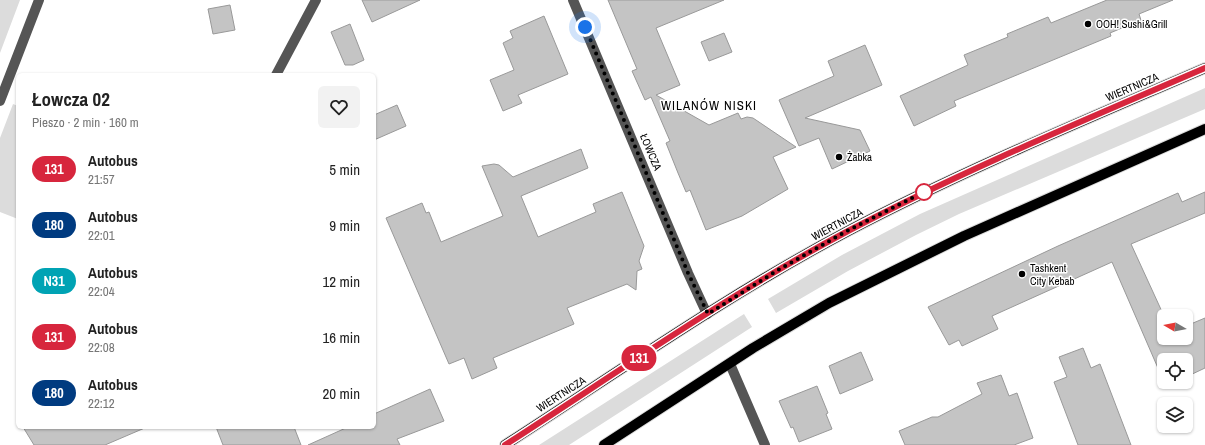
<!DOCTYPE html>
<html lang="pl">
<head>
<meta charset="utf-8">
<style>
	body { margin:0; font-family:"Archivo Narrow",sans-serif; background:#f2f2f2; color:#222; height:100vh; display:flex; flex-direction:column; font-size:15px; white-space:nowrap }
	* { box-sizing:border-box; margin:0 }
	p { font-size:13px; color:#767676 }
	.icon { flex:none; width:22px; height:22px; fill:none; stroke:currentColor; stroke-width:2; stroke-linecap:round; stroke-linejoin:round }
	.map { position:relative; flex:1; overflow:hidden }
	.details { position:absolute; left:16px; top:73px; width:360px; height:356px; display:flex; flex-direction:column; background:#fff; border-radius:6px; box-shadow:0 1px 3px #0004 }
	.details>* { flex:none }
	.badge { padding:0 8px; border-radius:13px; font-size:14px; line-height:26px }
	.needle { width:26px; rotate:279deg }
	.controls { position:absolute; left:1157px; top:309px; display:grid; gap:8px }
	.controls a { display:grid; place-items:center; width:36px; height:36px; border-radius:6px; background:#fff; box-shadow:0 1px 3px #0004; font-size:20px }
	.you { position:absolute; width:20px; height:20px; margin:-10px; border:3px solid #fff; border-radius:50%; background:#1a73e8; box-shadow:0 0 0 6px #1a73e833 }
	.map>.badge { position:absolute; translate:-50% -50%; box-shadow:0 0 0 2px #fff }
	.round { display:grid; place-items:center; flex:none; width:42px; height:42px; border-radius:6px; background:#f2f2f2 }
	.head { display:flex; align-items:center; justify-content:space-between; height:68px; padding:0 16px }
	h1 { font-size:19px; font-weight:700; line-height:30px }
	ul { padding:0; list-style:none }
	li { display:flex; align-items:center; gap:12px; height:56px; padding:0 16px }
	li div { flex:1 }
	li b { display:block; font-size:15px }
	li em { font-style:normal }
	li .badge { min-width:44px; font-weight:700; text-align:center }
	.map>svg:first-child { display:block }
</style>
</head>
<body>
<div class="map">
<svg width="1205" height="445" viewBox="0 0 1205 445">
	<rect width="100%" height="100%" fill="#fff"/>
	<path fill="#dcdcdc" d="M 0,0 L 20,0 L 0,53 Z
		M 1205,88 L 1205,109 L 959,214 L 916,235 L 848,271 L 776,313 L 768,299 L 842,255 L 920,214 Z
		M 13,104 L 18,106 L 18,219 L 0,212 L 0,138 Z
		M 744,314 L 752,327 L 569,445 L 539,445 Z"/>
	<path fill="#c4c4c4" stroke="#999" d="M 362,0 L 420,0 L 372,22 Z
		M 608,0 L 724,0 L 656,28 L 680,85 L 656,95 L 709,125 L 738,113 L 741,119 L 747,117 L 753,118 L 796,147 L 773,157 L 788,189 L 742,216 L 706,230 L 690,190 L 686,192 L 678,173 L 666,143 L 670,141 L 651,97 L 645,100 L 632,71 L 637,69 Z
		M 1107,0 L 1173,0 L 1139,14 L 1141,20 L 1110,33 L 1111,36 L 954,101 L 956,106 L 914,126 L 900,96 L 968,65 L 964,55 L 1008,37 L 1007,34 L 1048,17 L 1051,23 Z
		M 230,5 L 235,30 L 213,34 L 208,9 Z
		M 544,16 L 568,74 L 518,95 L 522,103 L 503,111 L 490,80 L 514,70 L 503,43 L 513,38 L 510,31 Z
		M 350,24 L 364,60 L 353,65 L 345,65 L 331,32 Z
		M 724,33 L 732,52 L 709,61 L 701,42 Z
		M 865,45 L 882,85 L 805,118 L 860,130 L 870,151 L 832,169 L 819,138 L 799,146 L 779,100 L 834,76 L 828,61 Z
		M 397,105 L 406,126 L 374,140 L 374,115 Z
		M 581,149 L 588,168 L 521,196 L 538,237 L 596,212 L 593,204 L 622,192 L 644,246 L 639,261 L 642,269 L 637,271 L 636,290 L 627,284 L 567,308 L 574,324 L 493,358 L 497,368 L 472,379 L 464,358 L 449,364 L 386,218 L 422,203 L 426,213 L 429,212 L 441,242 L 503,216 L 482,166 L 494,164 L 499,165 L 513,177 Z
		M 1205,192 L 1205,213 L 1131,244 L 1164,316 L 1164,338 L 1186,338 L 1186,326 L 1205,318 L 1205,368 L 1186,377 L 1186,360 L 1164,360 L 1164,382 L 1112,262 L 992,316 L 998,329 L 962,346 L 959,340 L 949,345 L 928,307 L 1058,246 L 1178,193 L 1182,202 Z
		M 1083,348 L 1091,368 L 1100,364 L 1131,445 L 1078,445 L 1054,382 L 1067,377 L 1059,357 Z
		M 861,352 L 873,380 L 840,394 L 829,366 Z
		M 1001,375 L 1009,396 L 1017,393 L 1033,438 L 1014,445 L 905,445 L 899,431 L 932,417 L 938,417 L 982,394 L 977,383 Z
		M 817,386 L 828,413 L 826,414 L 832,429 L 799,442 L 793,427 L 791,428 L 779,401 Z
		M 430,389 L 444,421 L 397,439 L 400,445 L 308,445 L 348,427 L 374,427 L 374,414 Z
		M 23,427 L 147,427 L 105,445 L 34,445 Z
		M 216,427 L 294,427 L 301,445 L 223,445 Z"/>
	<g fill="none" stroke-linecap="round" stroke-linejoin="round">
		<g stroke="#dbdbdb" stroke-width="12">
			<path id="major" d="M 505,445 C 618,372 729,294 848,231 C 964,170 1085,120 1205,68
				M 604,445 L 753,348 L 829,303 L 964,236 L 1205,129"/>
		</g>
		<path stroke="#555" stroke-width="10" d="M 573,0 L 688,273 L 707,314
			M 276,75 L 316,0
			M 0,101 L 39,0
			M 730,364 L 765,445"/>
		<use href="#major" stroke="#000" stroke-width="10"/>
	</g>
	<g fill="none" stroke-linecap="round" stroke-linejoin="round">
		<g stroke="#fff" stroke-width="9">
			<path id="line" d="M 505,445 C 618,372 729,294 848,231 C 964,170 1085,120 1205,68"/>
		</g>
		<use href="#line" stroke="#d7263d" stroke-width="6"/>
		<path stroke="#000" stroke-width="4" stroke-dasharray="0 7.2" d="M 585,27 L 688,273 L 708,314 L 778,270 L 847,231 L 924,192"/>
	</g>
	<g fill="#000" stroke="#fff" stroke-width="1.5">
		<circle cx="1088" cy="24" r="4"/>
		<circle cx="839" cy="157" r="4"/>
		<circle cx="1022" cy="274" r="4"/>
	</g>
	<circle fill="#fff" stroke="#d7263d" stroke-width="2" cx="924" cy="192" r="8"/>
	<g text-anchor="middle" stroke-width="3" stroke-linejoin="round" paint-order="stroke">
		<g font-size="11" fill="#000" stroke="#fff" text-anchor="start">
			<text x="1096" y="28">OOH! Sushi&amp;Grill</text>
			<text x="847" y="161">Żabka</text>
			<text x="1030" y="272">Tashkent<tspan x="1030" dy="13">City Kebab</tspan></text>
		</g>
		<g font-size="11" fill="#000" stroke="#fff">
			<text transform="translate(1132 87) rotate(-23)" y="4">WIERTNICZA</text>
			<text transform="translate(651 152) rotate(67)" y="4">ŁOWCZA</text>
			<text transform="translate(837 224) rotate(-28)" y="4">WIERTNICZA</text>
			<text transform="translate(561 394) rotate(-33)" y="4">WIERTNICZA</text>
		</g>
		<g font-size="13" letter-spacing="1" fill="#000" stroke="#fff">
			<text x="709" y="110">WILANÓW NISKI</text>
		</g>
	</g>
</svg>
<div class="controls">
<a><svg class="needle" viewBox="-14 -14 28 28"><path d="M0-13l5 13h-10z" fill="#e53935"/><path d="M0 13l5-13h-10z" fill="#767676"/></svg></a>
<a><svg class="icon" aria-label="locate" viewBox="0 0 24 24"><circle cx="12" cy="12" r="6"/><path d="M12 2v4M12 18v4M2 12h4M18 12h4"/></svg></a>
<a><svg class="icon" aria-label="layers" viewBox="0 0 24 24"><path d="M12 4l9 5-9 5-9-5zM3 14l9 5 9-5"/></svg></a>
</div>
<div class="you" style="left:585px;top:27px"></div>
<b class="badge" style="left:639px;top:358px;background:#d7263d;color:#fff">131</b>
<section class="details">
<div class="head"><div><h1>Łowcza 02</h1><p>Pieszo · 2 min · 160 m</p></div><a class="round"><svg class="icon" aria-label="heart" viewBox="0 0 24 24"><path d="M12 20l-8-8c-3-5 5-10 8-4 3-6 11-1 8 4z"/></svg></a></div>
<ul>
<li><span class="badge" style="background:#d7263d;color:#fff">131</span><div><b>Autobus</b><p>21:57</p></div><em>5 min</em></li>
<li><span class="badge" style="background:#003b80;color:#fff">180</span><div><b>Autobus</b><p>22:01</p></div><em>9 min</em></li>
<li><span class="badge" style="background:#00a3b4;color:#fff">N31</span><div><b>Autobus</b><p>22:04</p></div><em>12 min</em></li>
<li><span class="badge" style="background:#d7263d;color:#fff">131</span><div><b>Autobus</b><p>22:08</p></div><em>16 min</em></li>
<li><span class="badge" style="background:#003b80;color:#fff">180</span><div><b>Autobus</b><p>22:12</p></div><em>20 min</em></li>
</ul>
</section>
</div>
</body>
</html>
